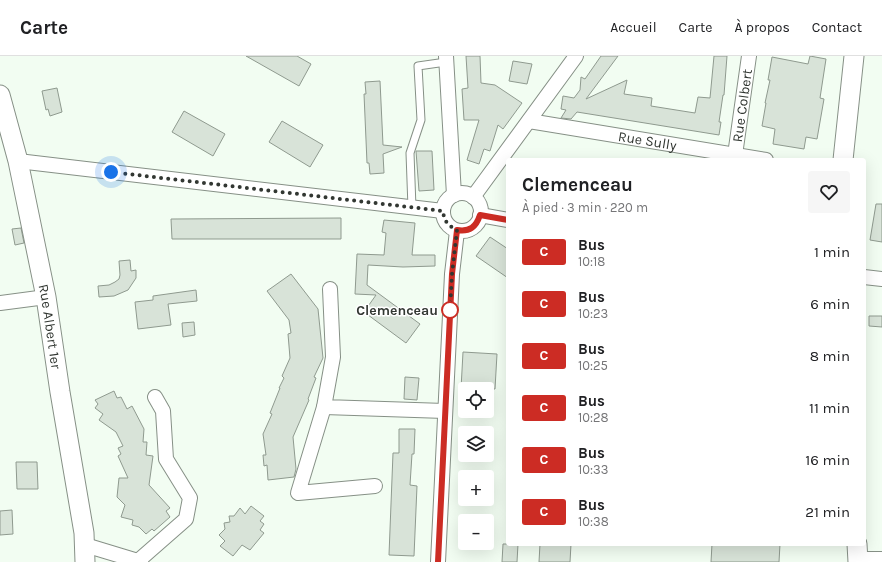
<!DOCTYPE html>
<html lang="fr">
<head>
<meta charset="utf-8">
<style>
	body { margin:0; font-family:Karla,sans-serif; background:#f6f6f6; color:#202124; height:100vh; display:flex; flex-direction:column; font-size:15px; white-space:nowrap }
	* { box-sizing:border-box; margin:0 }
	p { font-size:13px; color:#757577 }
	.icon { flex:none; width:22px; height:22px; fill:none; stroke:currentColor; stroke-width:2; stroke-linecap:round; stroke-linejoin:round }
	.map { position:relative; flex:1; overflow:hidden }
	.panel { position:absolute; left:506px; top:102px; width:360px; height:388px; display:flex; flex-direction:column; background:#fff; border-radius:4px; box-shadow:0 4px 16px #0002 }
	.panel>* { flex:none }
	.badge { padding:0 8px; border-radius:3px; font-size:14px; line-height:26px }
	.fabs { position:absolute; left:458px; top:326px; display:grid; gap:8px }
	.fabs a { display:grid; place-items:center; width:36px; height:36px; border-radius:4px; background:#fff; box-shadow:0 4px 16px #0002; font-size:20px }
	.you { position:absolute; width:20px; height:20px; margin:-10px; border:3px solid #fff; border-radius:50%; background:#1a73e8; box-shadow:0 0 0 6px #1a73e833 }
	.map>.badge { position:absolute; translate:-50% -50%; box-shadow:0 0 0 2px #fff }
	.round { display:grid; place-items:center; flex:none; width:42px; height:42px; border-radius:4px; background:#f6f6f6 }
	.head { display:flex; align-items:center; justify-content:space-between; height:68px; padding:0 16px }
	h1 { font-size:19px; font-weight:700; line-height:30px }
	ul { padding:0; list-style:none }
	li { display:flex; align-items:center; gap:12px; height:52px; padding:0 16px }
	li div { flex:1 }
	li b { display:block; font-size:15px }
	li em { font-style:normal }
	li .badge { min-width:44px; font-weight:700; text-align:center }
	header { display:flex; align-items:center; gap:24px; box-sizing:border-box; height:56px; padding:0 20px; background:#fff; border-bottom:1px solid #e0e0e0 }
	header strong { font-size:19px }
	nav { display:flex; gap:22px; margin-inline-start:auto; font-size:14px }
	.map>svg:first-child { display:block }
</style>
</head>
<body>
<header>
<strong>Carte</strong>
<nav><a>Accueil</a><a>Carte</a><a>À propos</a><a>Contact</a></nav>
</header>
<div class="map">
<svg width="882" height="506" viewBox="0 0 882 506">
	<rect width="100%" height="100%" fill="#f2fdf2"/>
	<path fill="#d8e3d8" stroke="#8f9a8f" d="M 246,0 L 297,0 L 311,8 L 299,30 Z
		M 466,0 L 480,0 L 481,27 L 495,29 L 522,47 L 503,73 L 498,69 L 490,95 L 484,93 L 479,108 L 467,104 L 479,64 L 464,64 L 462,33 L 468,32 Z
		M 601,0 L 618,0 L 586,43 L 627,24 L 624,38 L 652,42 L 651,50 L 695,57 L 698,41 L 710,42 L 714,0 L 727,0 L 724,39 L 723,39 L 719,66 L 721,66 L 719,79 L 577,56 L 571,63 L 561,62 L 566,54 L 561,53 L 563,40 L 574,42 L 580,34 L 581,21 L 585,23 Z
		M 810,0 L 826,3 L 820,42 L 824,43 L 817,83 L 806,81 L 804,93 L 773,88 L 775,73 L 762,70 L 766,47 L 765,47 L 770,24 L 768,24 L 772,1 L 808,8 Z
		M 513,5 L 532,8 L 527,28 L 509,25 Z
		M 380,25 L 383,89 L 402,91 L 383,98 L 384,117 L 370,118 L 369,107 L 367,107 L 364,38 L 366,38 L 365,26 Z
		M 57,32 L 62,56 L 50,60 L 48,53 L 46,54 L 42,35 Z
		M 184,55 L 225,78 L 213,100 L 172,76 Z
		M 282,65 L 323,89 L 310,111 L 269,86 Z
		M 416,95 L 432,95 L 434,134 L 419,135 Z
		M 876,148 L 882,148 L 882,186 L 870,184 Z
		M 341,162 L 341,183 L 172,183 L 171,163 Z
		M 384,164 L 415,167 L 412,199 L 435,199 L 435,210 L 403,211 L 368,209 L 367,229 L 420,268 L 406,287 L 364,256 L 376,239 L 355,238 L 357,198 L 384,199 L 386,177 L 382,176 Z
		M 21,172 L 24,187 L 15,189 L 12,173 Z
		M 490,181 L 508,193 L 508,222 L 476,200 Z
		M 130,204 L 131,215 L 136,214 L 136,222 L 128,234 L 114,240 L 99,241 L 98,230 L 109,229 L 115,226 L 119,223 L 120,219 L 119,205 Z
		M 291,218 L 318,253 L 323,302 L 314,321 L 316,322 L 308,343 L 309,344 L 293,381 L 296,413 L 294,421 L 268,424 L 267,409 L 264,410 L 263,399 L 266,399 L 263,378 L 272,358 L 270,357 L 280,332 L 279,332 L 284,322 L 282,320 L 290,302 L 288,278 L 291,277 L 289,264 L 267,235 Z
		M 196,234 L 197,245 L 168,248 L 171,269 L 138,273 L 135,246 L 153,244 L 153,240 Z
		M 869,260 L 882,260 L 882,271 L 869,270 Z
		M 194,266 L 195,279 L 183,281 L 182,267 Z
		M 463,296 L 497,298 L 495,333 L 461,333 Z
		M 405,321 L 419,322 L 417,344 L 404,343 Z
		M 114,335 L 117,342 L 121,341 L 127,353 L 132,350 L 144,373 L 143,386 L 147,386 L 146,399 L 153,400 L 149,429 L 170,452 L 166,455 L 170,461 L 154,475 L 152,473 L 146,478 L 139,471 L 132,469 L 133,464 L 121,461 L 125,449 L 117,441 L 119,422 L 128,422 L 118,400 L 121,398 L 118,392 L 123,390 L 116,376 L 99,364 L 103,358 L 95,352 L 98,348 L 95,344 Z
		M 399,373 L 415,373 L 414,398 L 412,398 L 410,429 L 417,430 L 414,500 L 389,499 L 393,397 L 399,397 Z
		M 16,406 L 37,406 L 38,433 L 17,433 Z
		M 251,450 L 264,460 L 260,465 L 264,468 L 260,474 L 264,477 L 250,494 L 242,489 L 233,500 L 220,490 L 225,485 L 219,479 L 225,473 L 224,467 L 230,466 L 229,460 L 234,460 L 240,452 L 245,458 Z
		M 12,454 L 13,478 L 0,479 L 0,455 Z
		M 503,488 L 518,488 L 517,506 L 502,506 Z
		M 540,488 L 571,488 L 570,506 L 539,506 Z
		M 712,488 L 780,488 L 779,506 L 711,506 Z"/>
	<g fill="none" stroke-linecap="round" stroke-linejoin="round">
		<g stroke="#869086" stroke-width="9">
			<path id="lane" d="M 412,152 L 410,97 L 421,64 L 418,10 L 446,6"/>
		</g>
		<g stroke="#869086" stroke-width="16">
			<g id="street">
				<path d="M 446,0 L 454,139"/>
				<path id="s1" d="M 529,65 L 766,104"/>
				<path id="s2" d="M 735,99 L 749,0"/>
				<path d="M 18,105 L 443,155"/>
				<circle cx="462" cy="156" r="19"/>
				<path d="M 473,141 L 576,0"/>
				<path d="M 480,159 L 508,164"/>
				<path d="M 864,221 L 882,223"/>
				<path d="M 330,233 L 333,301 L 324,351 L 445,355"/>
				<path d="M 0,247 L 46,241"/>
				<path d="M 324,351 L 298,437 L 375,430"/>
				<path d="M 85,489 L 141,506"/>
				<path d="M 858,503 L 882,503"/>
				<path d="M 138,505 L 186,463 L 190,442 L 166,403 L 163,355 L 155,341"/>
				<path d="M 438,506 L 452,218 L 457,175"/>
			</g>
		</g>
		<g stroke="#869086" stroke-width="21">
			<g id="secondary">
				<path id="s3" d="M 0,39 L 18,105 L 46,241 L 60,336 L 84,477 L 85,506"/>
				<path d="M 843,104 L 854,0"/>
				<path d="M 857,488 L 858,506"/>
			</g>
		</g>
		<use href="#lane" stroke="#fff" stroke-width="7"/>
		<use href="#street" stroke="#fff" stroke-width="14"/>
		<use href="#secondary" stroke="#fff" stroke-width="19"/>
	</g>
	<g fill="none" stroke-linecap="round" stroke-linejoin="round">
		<g stroke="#fff" stroke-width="9">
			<path id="line" d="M 438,506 L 452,218 L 457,174 C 470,176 476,171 480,159 L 508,164"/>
		</g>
		<use href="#line" stroke="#cc2c24" stroke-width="6"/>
		<path stroke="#323732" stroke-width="4" stroke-dasharray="0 7.2" d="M 111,116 L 443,155 C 444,165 448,170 457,174 L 452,218 L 450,254"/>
	</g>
	<circle fill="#fff" stroke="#cc2c24" stroke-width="2" cx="450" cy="254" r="8"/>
	<g text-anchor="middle" stroke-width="3" stroke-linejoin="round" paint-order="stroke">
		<g font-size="14" fill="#323732" stroke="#fff">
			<text dy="5" stroke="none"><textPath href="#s2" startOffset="50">Rue Colbert</textPath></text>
			<text dy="5" stroke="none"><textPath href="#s1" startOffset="120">Rue Sully</textPath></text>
			<text dy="5" stroke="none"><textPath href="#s3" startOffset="237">Rue Albert 1er</textPath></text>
		</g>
		<g font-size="14" font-weight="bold" fill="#323732" stroke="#fff" text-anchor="end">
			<text x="438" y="259">Clemenceau</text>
		</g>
	</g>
</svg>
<div class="fabs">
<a><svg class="icon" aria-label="locate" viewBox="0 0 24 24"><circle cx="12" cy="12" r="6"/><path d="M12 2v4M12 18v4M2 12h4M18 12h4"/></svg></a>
<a><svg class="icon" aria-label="layers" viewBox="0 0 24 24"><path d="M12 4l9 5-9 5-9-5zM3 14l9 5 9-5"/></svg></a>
<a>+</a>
<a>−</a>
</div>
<div class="you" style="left:111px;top:116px"></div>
<section class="panel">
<div class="head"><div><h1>Clemenceau</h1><p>À pied · 3 min · 220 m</p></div><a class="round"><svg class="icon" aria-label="heart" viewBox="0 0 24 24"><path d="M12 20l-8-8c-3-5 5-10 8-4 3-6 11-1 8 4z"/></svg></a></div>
<ul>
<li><span class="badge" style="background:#cc2c24;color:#fff">C</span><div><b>Bus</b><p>10:18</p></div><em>1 min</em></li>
<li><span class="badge" style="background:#cc2c24;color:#fff">C</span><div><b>Bus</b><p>10:23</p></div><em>6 min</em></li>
<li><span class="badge" style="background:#cc2c24;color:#fff">C</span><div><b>Bus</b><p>10:25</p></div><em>8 min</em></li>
<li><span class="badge" style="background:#cc2c24;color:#fff">C</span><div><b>Bus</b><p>10:28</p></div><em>11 min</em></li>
<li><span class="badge" style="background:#cc2c24;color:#fff">C</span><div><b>Bus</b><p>10:33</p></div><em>16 min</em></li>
<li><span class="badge" style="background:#cc2c24;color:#fff">C</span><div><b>Bus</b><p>10:38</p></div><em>21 min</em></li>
</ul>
</section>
</div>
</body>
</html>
